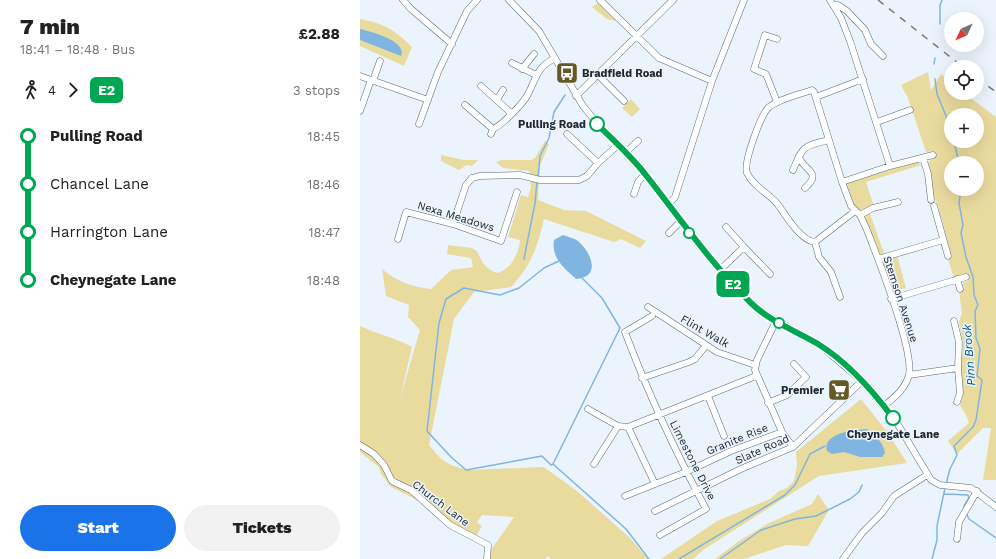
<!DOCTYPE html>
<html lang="en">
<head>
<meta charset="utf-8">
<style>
	body { margin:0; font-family:"Work Sans",sans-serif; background:#f2f2f2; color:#202124; height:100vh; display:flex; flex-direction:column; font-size:15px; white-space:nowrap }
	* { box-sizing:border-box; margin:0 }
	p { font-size:13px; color:#757577 }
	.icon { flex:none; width:22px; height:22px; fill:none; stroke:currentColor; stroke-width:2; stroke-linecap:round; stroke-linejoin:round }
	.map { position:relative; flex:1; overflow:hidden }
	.sheet { display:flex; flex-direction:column; background:#fff; width:360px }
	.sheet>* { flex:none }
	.badge { padding:0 8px; border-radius:6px; font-size:14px; line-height:26px }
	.needle { width:26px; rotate:226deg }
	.controls { position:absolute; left:584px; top:12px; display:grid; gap:8px }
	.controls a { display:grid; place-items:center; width:40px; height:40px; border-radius:50%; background:#fff; box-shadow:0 4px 16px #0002; font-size:20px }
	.map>.badge { position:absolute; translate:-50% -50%; box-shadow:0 0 0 2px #fff }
	.legs { display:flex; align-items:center; gap:6px; height:44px; padding:0 20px; font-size:13px }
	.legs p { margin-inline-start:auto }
	.head { display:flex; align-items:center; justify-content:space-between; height:68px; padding:0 20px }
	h1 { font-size:22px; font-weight:800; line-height:30px }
	.cta { display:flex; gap:8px; margin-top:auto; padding:8px 20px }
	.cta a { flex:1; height:46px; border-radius:24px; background:#1a73e8; color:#fff; font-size:16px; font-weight:800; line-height:46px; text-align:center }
	.cta a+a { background:#f2f2f2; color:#202124 }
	ul { padding:0 20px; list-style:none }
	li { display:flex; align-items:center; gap:14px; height:48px; font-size:15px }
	li i { display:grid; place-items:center; width:6px; height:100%; margin:0 5px; background:currentColor }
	li i::after { content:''; width:10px; height:10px; margin:-5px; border:3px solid; border-radius:50%; background:#fff }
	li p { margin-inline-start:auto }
	li:first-child i { background:linear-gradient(#0000 50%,currentColor 0) }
	li:last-child i { background:linear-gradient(currentColor 50%,#0000 0) }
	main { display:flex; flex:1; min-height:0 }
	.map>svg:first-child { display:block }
</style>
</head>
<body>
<main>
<section class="sheet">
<div class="head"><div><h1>7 min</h1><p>18:41 – 18:48 · Bus</p></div><b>£2.88</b></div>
<div class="legs"><svg class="icon" aria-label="walk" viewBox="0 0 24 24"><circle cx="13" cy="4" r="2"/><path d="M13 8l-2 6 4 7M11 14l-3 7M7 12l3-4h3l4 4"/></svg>4<svg class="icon" aria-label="forward" viewBox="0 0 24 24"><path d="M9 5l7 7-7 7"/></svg><b class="badge" style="background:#00a651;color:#fff">E2</b><p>3 stops</p></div>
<ul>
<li><i style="color:#00a651"></i><b>Pulling Road</b><p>18:45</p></li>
<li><i style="color:#00a651"></i><span>Chancel Lane</span><p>18:46</p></li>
<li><i style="color:#00a651"></i><span>Harrington Lane</span><p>18:47</p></li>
<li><i style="color:#00a651"></i><b>Cheynegate Lane</b><p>18:48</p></li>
</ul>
<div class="cta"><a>Start</a><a>Tickets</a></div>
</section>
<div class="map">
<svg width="636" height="559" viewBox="0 0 636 559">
	<rect width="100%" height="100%" fill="#ebf4fd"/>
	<path fill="#e9da9e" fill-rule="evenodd" d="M 238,3 L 240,3 L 259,22 L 247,19 L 232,7 Z
		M 0,19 C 23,23 35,30 52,47 L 44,66 L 0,46 Z
		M 568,72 L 571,90 L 581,74 L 591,83 L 591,93 L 604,93 L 636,117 L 636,480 L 623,480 L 631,428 L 623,428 L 597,454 L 588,441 L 609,423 L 606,415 L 600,405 L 603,390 L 601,370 L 603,344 L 599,322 L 602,313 L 599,291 L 604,289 L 603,283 L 609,280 L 607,274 L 594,278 L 588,259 L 592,257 L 578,205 L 572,194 L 568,162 L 576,157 L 574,151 L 566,152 L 548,98 L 541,85 ZM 591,115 L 617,115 L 617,141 L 591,141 ZM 591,163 L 617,163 L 617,189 L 591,189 Z
		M 271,99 L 280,109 L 272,117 L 262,108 Z
		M 185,141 L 189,144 L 180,166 L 178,200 L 204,210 L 226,211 L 286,241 L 280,248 L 261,239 L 254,242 L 184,219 C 177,248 172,264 151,287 L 114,292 L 94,319 L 69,445 L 81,459 L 91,465 L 106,470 L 184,467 L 217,491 L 270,538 L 288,559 L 191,559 L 188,556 L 185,559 L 129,559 L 131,550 L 154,517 L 122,515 L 117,522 L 122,526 L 116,536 L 85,519 L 80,521 L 61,502 L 31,487 L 21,474 L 19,467 L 0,452 L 0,326 C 17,334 36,338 52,347 L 40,398 L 60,330 L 48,317 L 49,305 L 26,296 L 22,269 C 36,281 52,287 71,289 L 91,270 L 113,267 L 111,258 L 87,254 L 88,245 L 112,248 L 117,251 C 122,262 125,269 137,273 C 151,270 159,253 160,240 L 148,237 L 161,195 L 168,197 L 171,187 L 169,171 L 143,168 L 136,162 L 142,160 L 172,160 L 175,158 Z
		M 81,155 L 104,160 L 118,160 L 112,166 L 107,165 L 99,170 L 81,161 Z
		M 557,162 L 561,165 L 506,182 L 514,206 L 508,208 L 526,259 L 537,255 L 546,288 L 532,292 L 505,219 L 506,213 L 504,209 L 498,210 L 494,207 L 487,184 L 489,182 Z
		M 501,399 L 528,433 L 547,463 L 459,476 L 343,550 L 333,559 L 301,559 L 357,521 L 410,499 L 419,491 L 427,488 L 434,481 L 437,465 L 436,452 Z
		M 458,494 L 469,510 L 448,546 L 426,545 L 384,559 L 355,559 L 379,541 L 409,523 L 452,504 Z"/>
	<path fill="#80b5e1" d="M 0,29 C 12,32 41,39 42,53 L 41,56 L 0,40 Z
		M 203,235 C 208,237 214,238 218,241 C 231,252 242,277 216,279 C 204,268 191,258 194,240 Z
		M 507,429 C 516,436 523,442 525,453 L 522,457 L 500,457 L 484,452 L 472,454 L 467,451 C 462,433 494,430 507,429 Z"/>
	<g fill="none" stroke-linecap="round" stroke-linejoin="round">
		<path stroke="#80b5e1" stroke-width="1.5" d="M 580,24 L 580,5 L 582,0
			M 574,64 L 575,58
			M 575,79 L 577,94 L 591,128
			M 594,141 L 599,163
			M 178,178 L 180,156 L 189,138 L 194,112 L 205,95
			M 164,259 L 175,203 L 177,182
			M 199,261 L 184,268 L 159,288 L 140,295 L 104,288 L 86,299 L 79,323 L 67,431 L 91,457 L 106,470 L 182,456 L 191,465 L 193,464 L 266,529 L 289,559
			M 193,464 L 260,328 L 242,298 L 222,278
			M 586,484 L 590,469 L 597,455 L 594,446 L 613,427 L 616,420 L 622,380 L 617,376 L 620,349 L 616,338 L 615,311 L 618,305 L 614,295 L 613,277 L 606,257 L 601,233 L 603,225 L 599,203 L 601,189
			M 584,494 L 608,495 L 609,498 L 604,506 L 605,509
			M 606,513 L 609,519 L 636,538
			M 319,559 L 425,495 L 435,485 L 450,454 L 465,446
			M 360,559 L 401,530 L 435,519 L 456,516 L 490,499 L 499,492 L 502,485
			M 572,559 L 577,540 L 577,526 L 585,488"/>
		<g stroke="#566b7e" stroke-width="7">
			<path id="minor" d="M 43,0 L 51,9 L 92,44
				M 149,0 L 179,31 L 223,106 L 237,123 L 285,174 L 342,249 L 398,310 L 460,345 L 502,381 L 537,423 L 571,480 L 580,485 L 611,488 L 636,507
				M 240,0 L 299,58 L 352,81
				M 470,0 L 481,18 L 490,41 L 530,166
				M 473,5 L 478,5 L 487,11 L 505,30 L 511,44 L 523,56
				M 152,63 L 176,75
				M 162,69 L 174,54
				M 237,74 L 264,101
				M 0,76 L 68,100
				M 13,81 L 20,61
				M 121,86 L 151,113
				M 216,96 L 313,0
				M 456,97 L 503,79
				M 138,98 L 143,90
				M 417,102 L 406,74 L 394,69 L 405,35 L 417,39
				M 105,105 L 133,129
				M 0,111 L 11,80
				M 517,122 L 550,110
				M 59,124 L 78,72 L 107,11 L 117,0
				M 131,134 L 133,129 C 141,126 164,103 168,94 C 177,77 176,68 195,58
				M 207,134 L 238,163
				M 265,153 L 278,141
				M 439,156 C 442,171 464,171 445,188
				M 563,158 L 568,174 L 571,200
				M 433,170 C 444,145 442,147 469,140
				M 274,194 L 278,182 L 285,174
				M 308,205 L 315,197 L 352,81 L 384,0
				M 574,206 L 588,256
				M 500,215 L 513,208 L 538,202
				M 93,224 L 106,185 L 112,178 L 120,176 L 160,175 L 180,180 L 219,180 L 227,176 L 238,163 L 258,145
				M 309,233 L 320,222
				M 38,239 L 46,212 L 93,224 L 141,241 L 157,192
				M 455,242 C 441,241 426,216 419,206 C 411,194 394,188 387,173 C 383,163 401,114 409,107 C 421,98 438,95 452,90 L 454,92 L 482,182
				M 455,242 L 459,257 L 471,272 L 480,297
				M 455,242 L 495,211
				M 384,247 L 410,274
				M 518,259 L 583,240
				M 361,269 L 384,247 L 366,227
				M 597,279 L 600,289
				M 531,299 L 606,277
				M 288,307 L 357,352 L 395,365
				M 292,316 L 265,332 C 288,393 315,451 346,509 L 300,535
				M 416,321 L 397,360 L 395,370 L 422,432 L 433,447
				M 594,321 L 599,342 L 598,368
				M 549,375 L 598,368 L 600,393 L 597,402
				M 282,378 L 329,362 L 335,359 L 344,348
				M 348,396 L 364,436
				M 408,403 L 427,395 L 446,377 L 434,364
				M 524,406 C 535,397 545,389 549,375 C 554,349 518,259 507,230 L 500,215 L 491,206 L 482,182 L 530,166 L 573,155
				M 228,409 L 258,426 L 268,427 L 396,376
				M 0,445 L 14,454 L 24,465 L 32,481 L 51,490 L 90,525 L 128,545 L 127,559
				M 234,464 L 258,426
				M 295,484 L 326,472 L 371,451 L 422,432
				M 265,496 L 295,484 L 268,427
				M 295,511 L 383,468 L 433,447 L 502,381
				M 597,539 L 599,522 L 617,491
				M 483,559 L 502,533 L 522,513 L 534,496 L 567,475"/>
		</g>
		<use href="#minor" stroke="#fff" stroke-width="6"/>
		<path stroke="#707982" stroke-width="1.5" stroke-dasharray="7 7" stroke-linecap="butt" d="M 518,0 L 603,67
			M 617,78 L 636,92"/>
	</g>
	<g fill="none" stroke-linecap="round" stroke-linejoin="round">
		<g stroke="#fff" stroke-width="9">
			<path id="line-1" d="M 237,124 C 253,140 271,156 285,174 C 320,218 351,264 391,303 C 409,321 436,331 458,344 C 487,362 513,391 533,418"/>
		</g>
		<use href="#line-1" stroke="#00a651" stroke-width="6"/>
	</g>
	<defs>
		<g id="bus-square" transform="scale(1.15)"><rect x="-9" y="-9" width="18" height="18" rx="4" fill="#645825" stroke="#ebf4fd"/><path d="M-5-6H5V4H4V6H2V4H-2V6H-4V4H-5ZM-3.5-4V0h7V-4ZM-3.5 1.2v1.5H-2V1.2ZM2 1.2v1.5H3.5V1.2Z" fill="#fff"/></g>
		<g id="supermarket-square" transform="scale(1.15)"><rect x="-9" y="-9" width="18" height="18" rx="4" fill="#645825" stroke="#ebf4fd"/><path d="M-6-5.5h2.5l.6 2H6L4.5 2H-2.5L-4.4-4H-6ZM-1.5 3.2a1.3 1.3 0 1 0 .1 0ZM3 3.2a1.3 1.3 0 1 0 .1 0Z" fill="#fff"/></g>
	</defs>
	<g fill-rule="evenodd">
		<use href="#bus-square" x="207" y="73"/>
		<use href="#supermarket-square" x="479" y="390"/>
	</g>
	<g fill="#fff" stroke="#00a651" stroke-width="2">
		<circle cx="237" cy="124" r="7"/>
		<circle cx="329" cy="233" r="5"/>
		<circle cx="419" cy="323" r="5"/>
		<circle cx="533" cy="418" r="7"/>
	</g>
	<g text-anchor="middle" stroke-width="3" stroke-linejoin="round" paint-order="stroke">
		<g font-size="11" font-weight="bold" fill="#212a32" stroke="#ebf4fd" text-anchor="start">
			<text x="222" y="77">Bradfield Road</text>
			<text x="464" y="394" text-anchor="end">Premier</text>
		</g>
		<g font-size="11" font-weight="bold" fill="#212a32" stroke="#ebf4fd" text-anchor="end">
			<text x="226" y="128">Pulling Road</text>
			<text x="533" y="438" text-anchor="middle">Cheynegate Lane</text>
		</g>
		<g font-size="11" fill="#212a32" stroke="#ebf4fd">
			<text transform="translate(96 216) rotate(17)" y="4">Nexa Meadows</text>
			<text transform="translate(541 299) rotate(72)" y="4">Stemson Avenue</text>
			<text transform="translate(345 331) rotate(30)" y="4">Flint Walk</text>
			<text transform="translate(377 439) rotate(-22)" y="4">Granite Rise</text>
			<text transform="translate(402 449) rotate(-24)" y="4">Slate Road</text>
			<text transform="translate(333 460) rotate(63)" y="4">Limestone Drive</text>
			<text transform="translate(81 503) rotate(37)" y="4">Church Lane</text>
		</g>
		<g font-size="12" font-style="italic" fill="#005b92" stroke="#ebf4fd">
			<text transform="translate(609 355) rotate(-94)" y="4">Pinn Brook</text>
		</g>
	</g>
</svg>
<div class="controls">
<a><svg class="needle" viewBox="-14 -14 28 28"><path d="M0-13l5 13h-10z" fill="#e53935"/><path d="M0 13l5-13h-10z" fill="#757577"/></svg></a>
<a><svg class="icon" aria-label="locate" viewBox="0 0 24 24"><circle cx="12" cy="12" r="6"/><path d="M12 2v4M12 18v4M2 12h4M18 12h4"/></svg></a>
<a>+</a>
<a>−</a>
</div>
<b class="badge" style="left:373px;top:284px;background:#00a651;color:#fff">E2</b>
</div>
</main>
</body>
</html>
